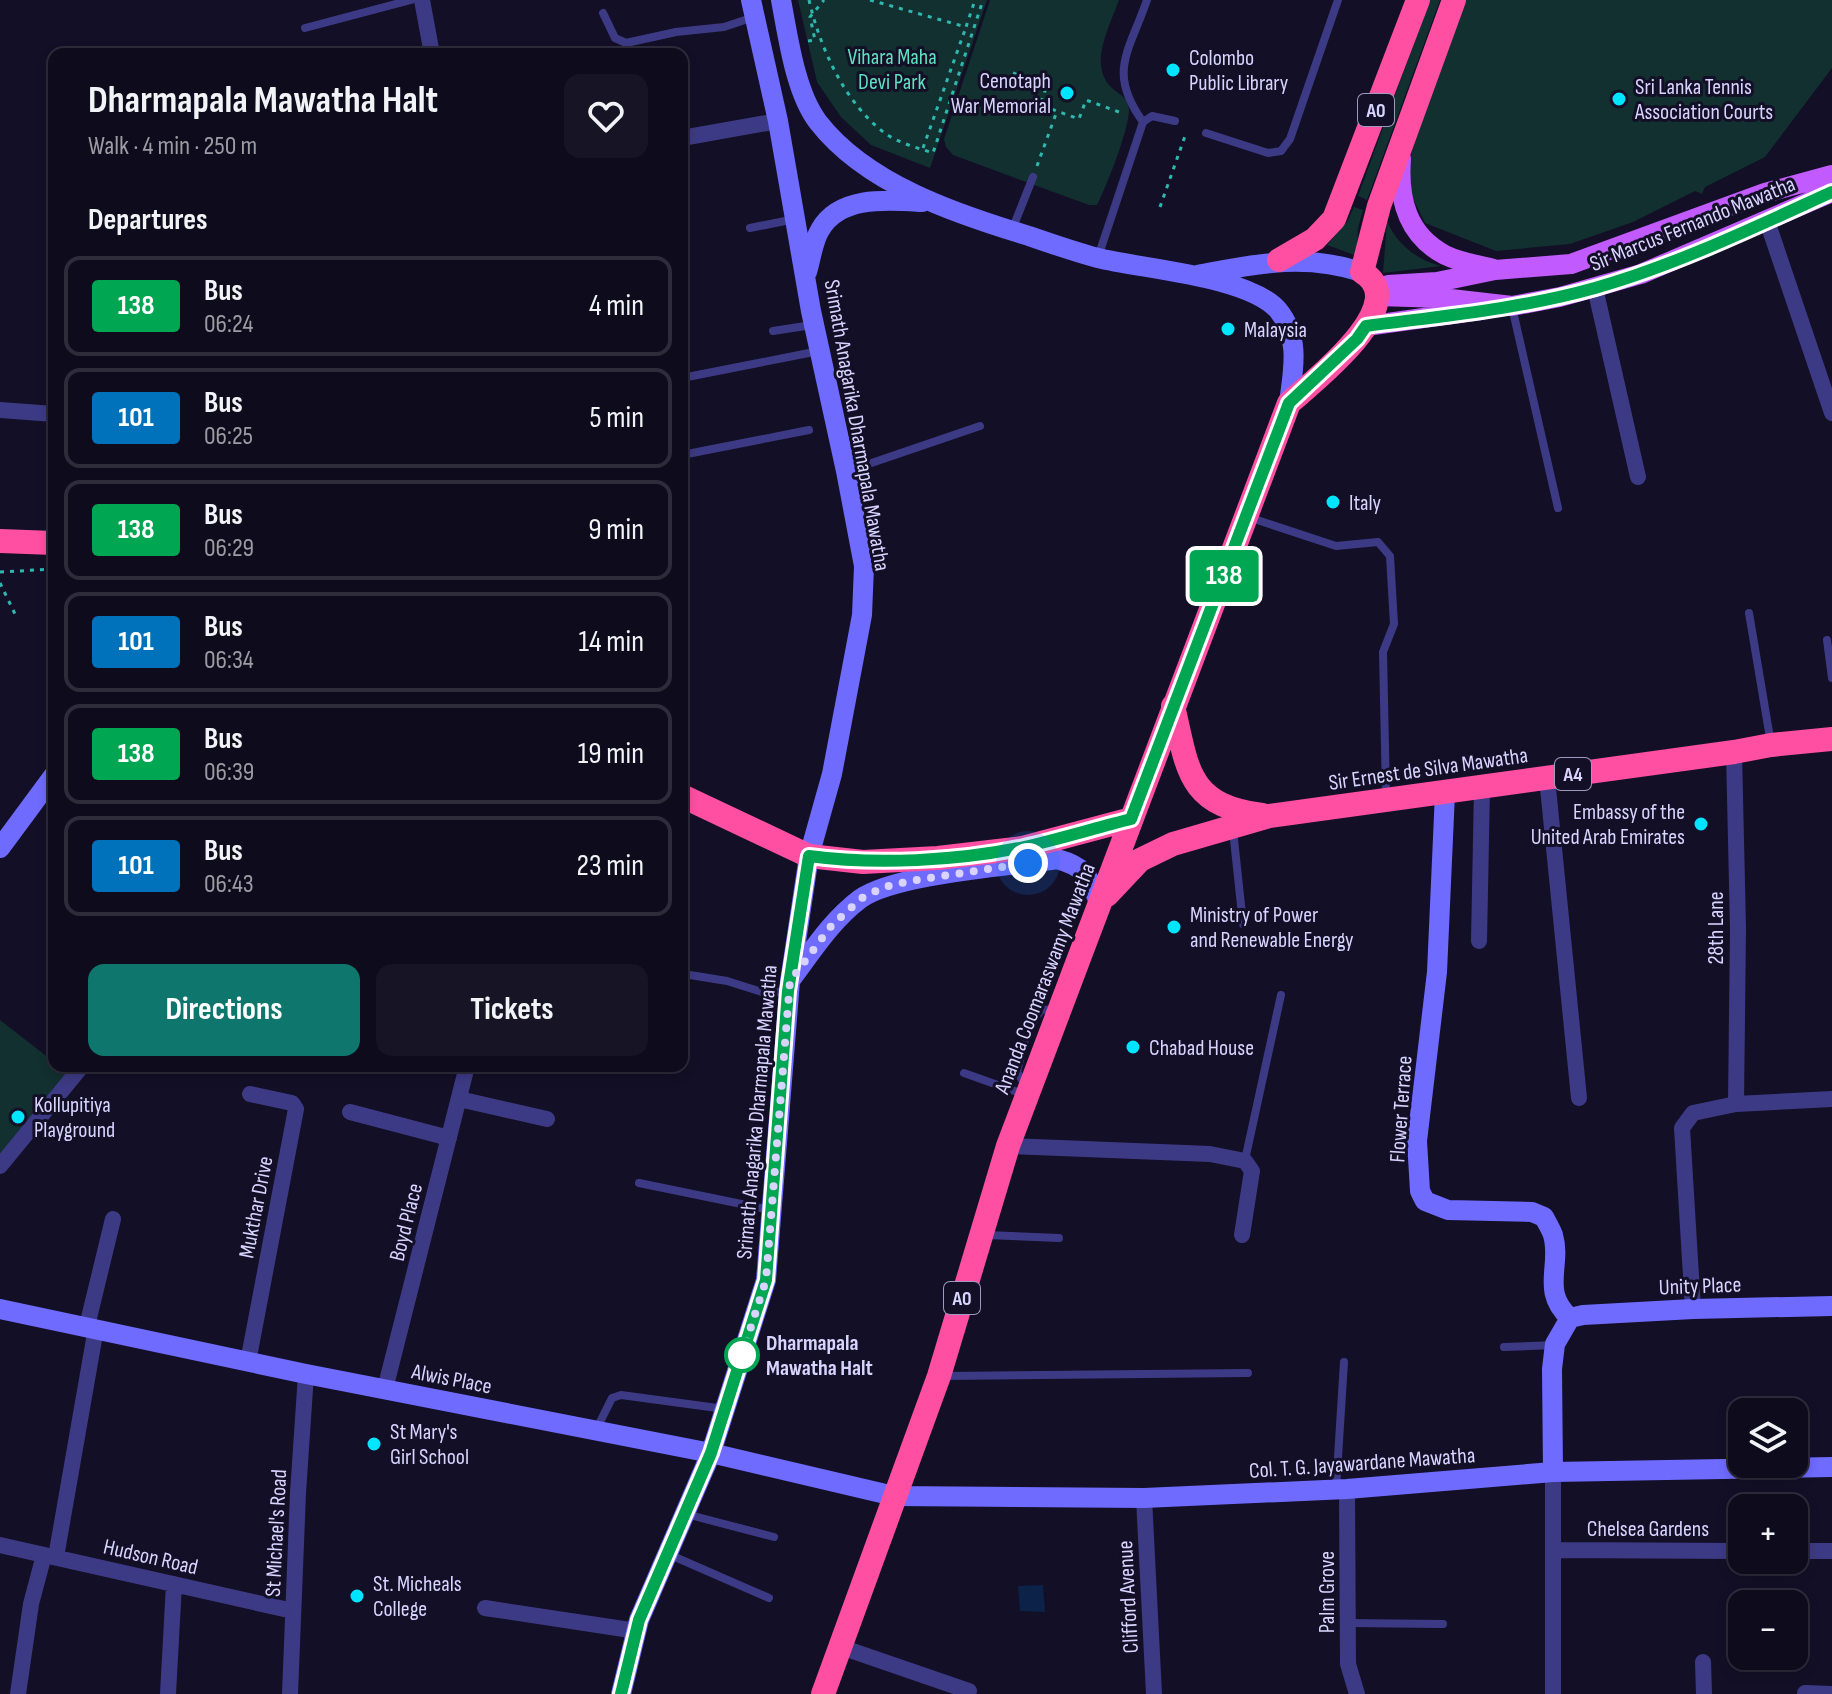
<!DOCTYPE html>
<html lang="en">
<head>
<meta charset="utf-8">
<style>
	body { margin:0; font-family:"Sofia Sans Condensed",sans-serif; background:#171425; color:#f1f3f6; height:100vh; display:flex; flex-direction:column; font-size:30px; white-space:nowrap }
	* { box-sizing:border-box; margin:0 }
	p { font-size:26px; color:#9b9ba3 }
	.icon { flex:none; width:44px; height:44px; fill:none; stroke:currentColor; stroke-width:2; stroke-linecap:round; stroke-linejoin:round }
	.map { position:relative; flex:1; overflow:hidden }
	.drawer { position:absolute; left:48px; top:48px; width:640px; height:1024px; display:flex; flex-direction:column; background:#0e0b1c; border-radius:16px; box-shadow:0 4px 12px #0003,0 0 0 2px #2e2b3b }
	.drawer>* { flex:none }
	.badge { padding:0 16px; border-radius:6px; font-size:28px; line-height:52px }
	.controls { position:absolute; left:1728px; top:1398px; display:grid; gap:16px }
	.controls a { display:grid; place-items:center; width:80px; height:80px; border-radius:16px; background:#0e0b1c; box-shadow:0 4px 12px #0003,0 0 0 2px #2e2b3b; font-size:40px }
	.you { position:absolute; width:40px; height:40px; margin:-20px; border:6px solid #fff; border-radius:50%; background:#1a73e8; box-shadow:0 0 0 12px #1a73e833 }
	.map>.badge { position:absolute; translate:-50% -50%; box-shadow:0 0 0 4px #fff }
	h2 { padding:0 40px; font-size:30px; line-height:72px }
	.round { display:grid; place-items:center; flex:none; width:84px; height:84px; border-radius:16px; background:#171425 }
	.headline { display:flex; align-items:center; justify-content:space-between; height:136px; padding:0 40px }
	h1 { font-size:38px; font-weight:700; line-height:60px }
	.button { display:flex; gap:16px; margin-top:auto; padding:16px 40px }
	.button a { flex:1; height:92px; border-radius:16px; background:#0f766e; color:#fff; font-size:32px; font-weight:700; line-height:92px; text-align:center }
	.button a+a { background:#171425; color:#f1f3f6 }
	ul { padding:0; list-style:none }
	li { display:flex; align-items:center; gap:24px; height:100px; margin:0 16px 12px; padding:0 24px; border:4px solid #2e2b3b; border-radius:16px }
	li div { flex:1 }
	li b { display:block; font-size:30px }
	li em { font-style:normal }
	li .badge { min-width:88px; font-weight:700; text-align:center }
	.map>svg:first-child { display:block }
</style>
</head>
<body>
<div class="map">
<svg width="1832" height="1694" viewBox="0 0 1832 1694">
	<rect width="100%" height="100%" fill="#130f26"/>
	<path fill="#12302f" d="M 798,0 L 987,0 L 930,168 L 871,145 L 841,117 L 817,82 Z
		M 990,0 L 1119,0 C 1110,26 1088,64 1111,87 C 1119,95 1129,97 1129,111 C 1128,132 1107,185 1097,205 L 1089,205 L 953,155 L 946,147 L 944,139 Z
		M 1430,0 L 1440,0 L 1367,200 L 1358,196 Z
		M 1464,0 L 1832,0 L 1832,68 L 1765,157 L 1705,187 L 1702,194 L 1695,191 L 1633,222 L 1570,244 L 1496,251 L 1425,223 L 1405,182 L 1417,130 Z
		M 1354,207 L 1363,210 L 1358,228 L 1357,256 L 1327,245 L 1347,222 Z
		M 1387,222 C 1399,246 1416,259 1441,266 L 1383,273 Z
		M 0,1020 L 54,1062 L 54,1066 L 60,1066 L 70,1074 L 0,1160 Z"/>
	<path fill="#0c2248" d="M 1043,1585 L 1045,1612 L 1020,1611 L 1018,1586 Z"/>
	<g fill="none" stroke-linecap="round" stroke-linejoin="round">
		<path stroke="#2fb8b0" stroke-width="3" stroke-dasharray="4 6" stroke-linecap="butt" d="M 809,0 C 820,48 845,104 886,134 C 899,143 918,148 933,153 L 983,0
			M 870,0 L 966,27 L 975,0
			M 808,41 L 815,40 L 810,17 L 824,0
			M 1013,73 L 1047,85 L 1040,105 L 1079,119 L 1086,100 L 1119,112
			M 923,148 L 966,27
			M 1037,166 L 1057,111
			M 1160,207 L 1185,136
			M 0,572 L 54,569
			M 0,583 L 15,614"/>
		<path stroke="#3d3a85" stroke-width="8" d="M 603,13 L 615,38 L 626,43 L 676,32 L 724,27 L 754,17
			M 305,28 L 411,0
			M 1143,122 L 1152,116 L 1175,121
			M 1206,133 L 1268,153 L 1281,151 L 1290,139 L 1338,0
			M 750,228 L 795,219
			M 1012,230 L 1033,177
			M 1098,257 L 1143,122 C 1107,72 1129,52 1147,0
			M 1512,307 L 1558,508
			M 773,331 L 812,325
			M 682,378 L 819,351
			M 682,455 L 809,430
			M 848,471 L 980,426
			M 1248,517 L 1336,546 L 1378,542 L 1390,556 L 1394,624 L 1383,652 L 1386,795
			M 1749,613 L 1771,744
			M 1827,640 L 1832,678
			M 1233,830 L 1243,924
			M 690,975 L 727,981 L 765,993 L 788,991
			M 964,1073 L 1023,1094
			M 1030,1083 L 1022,1080 L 1017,1072 L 1027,1032 L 1041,1010 L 1057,1009
			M 1245,1160 L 1281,995
			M 639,1183 L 771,1210
			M 986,1235 L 1059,1238
			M 1504,1347 L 1555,1345
			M 944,1376 L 1248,1373
			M 596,1430 L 612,1398 L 621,1395 L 725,1409
			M 1336,1489 L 1344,1362
			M 686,1514 L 774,1537
			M 668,1554 L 769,1598
			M 1348,1623 L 1443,1624"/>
		<path stroke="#3d3a85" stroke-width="16" d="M 422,0 L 432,54
			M 682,138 L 778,121
			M 1767,221 L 1832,413
			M 1595,288 L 1638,477
			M 0,410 L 54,414
			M 1734,752 L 1738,928 L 1736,1104
			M 1547,778 L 1579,1098
			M 1479,941 L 1482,788
			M 459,1099 L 547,1119
			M 350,1112 L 449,1138
			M 1008,1146 L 1210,1154 L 1245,1161 L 1252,1171 L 1242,1235
			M 0,1166 L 82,1066
			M 1693,1309 L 1682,1128 L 1693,1113 L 1736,1104 L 1832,1099
			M 87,1326 L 113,1219
			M 248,1362 L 296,1109 L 292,1103 L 250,1094
			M 385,1389 L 467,1066
			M 1553,1472 L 1553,1694
			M 1347,1489 L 1348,1664 L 1357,1694
			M 1144,1498 L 1154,1694
			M 0,1545 L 293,1611
			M 1554,1550 L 1742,1551
			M 1794,1551 L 1832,1551
			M 56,1557 L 96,1328
			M 485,1608 L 637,1631
			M 841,1647 L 969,1691
			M 1703,1662 L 1704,1694
			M 1805,1693 L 1832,1694
			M 18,1694 L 31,1604 L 44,1555
			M 168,1694 L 174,1584
			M 290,1694 L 298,1493 L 306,1374"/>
		<path stroke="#6f6bff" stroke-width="20" d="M 781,0 C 788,36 795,92 818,122 C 866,184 956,214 1029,236 C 1052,244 1075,252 1098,258 C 1143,269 1248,276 1278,310 C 1301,338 1293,371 1289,403
			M 807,272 C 811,259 813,241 820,230 C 839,195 889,200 922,202
			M 1197,275 C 1256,264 1303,253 1362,272
			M 1445,793 L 1437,972 L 1417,1141 L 1420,1191 L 1425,1201 L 1448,1210 L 1532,1212 L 1544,1217 C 1547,1223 1551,1229 1553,1235 C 1562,1266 1540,1291 1570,1318
			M 0,848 L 54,775
			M 792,978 C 813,950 832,920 860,899 C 894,874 1011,866 1057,859 C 1086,867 1088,876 1099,902
			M 0,1309 L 306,1374 L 711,1453 L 894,1496 L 1144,1498 L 1347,1489 L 1553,1472 L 1832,1467
			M 1570,1318 L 1583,1315 L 1693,1309 L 1832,1306
			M 1553,1472 L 1552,1369 L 1555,1344 L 1570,1318
			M 621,1694 L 639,1620 L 711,1453 L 766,1280 L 790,981 L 809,856 L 832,774 L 862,615 L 864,566 L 846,471 L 811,311 L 778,121 L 751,0"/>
		<path stroke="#c25bff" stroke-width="20" d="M 1401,159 C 1398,199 1407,235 1445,255 C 1459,262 1478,265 1493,269
			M 1388,285 L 1437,282 L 1495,270 L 1571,264 L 1765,193 L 1832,175
			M 1378,296 L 1442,298 L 1512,306 L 1560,297 L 1641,274 L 1832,192
			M 1366,326 L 1481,310"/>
		<path stroke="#ff4fa3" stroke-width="24" d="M 1279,260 L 1315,239 L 1334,219 L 1418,0
			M 0,541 L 54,543
			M 1173,706 C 1188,770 1187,805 1262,815
			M 682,796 L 809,856 L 863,862 L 938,858 L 1022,848 L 1131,819
			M 1107,895 L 1140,860 L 1173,844 L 1269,816 L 1734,752 L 1771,745 L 1832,739
			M 823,1694 L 939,1376 L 1008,1146 L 1289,403 C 1313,382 1415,303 1362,272 L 1379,206 L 1454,0"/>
	</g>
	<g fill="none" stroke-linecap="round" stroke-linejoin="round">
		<g stroke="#fff" stroke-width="18">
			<path id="line" d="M 621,1694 L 639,1620 L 711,1453 L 766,1280 L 788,991 L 809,856 C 875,865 958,861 1024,847 C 1060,839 1095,828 1131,819 L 1289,403 L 1357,339 L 1366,326 C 1442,316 1520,309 1595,288 C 1676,265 1755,227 1832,192"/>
		</g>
		<use href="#line" stroke="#00a651" stroke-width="12"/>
		<path stroke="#d9d4ff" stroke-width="8" stroke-dasharray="0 14.4" d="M 742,1355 L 766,1280 L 790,981 L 832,925 L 862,898 L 884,887 L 910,881 L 1028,863"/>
	</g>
	<g fill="#00e5ff" stroke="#130f26" stroke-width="3">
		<circle cx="1173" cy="70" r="8"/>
		<circle cx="1067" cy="93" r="8"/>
		<circle cx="1619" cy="99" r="8"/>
		<circle cx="1228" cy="329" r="8"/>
		<circle cx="1333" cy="502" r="8"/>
		<circle cx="1701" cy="824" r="8"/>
		<circle cx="1174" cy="927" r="8"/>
		<circle cx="1133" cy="1047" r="8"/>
		<circle cx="18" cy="1117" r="8"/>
		<circle cx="374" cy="1444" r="8"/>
		<circle cx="357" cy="1596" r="8"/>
	</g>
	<circle fill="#fff" stroke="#00a651" stroke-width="4" cx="742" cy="1355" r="16"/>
	<g text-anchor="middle" stroke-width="6" stroke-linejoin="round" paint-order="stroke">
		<g fill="#130f26" stroke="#9e99be" stroke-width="2">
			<rect x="1358" y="94" width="36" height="32" rx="6"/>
			<rect x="1555" y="758" width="36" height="32" rx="6"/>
			<rect x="944" y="1282" width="36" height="32" rx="6"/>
		</g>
		<g font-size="20" font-weight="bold" fill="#d9d4ff">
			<text x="1376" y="117">A0</text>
			<text x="1573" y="781">A4</text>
			<text x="962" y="1305">A0</text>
		</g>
		<g font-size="22" fill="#5fe0c0" stroke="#130f26">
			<text x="892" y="64">Vihara Maha<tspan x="892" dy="25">Devi Park</tspan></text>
		</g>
		<g font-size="22" fill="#d9d4ff" stroke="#130f26" text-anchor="start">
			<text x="1189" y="65">Colombo<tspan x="1189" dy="25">Public Library</tspan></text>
			<text x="1051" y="88" text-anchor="end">Cenotaph<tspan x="1051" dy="25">War Memorial</tspan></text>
			<text x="1635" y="94">Sri Lanka Tennis<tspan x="1635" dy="25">Association Courts</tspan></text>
			<text x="1244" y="337">Malaysia</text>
			<text x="1349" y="510">Italy</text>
			<text x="1685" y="819" text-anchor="end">Embassy of the<tspan x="1685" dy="25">United Arab Emirates</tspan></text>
			<text x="1190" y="922">Ministry of Power<tspan x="1190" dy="25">and Renewable Energy</tspan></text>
			<text x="1149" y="1055">Chabad House</text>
			<text x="34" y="1112">Kollupitiya<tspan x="34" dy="25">Playground</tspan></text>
			<text x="390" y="1439">St Mary's<tspan x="390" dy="25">Girl School</tspan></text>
			<text x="373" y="1591">St. Micheals<tspan x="373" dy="25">College</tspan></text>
		</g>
		<g font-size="22" fill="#d9d4ff" stroke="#130f26">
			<text transform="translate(1692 223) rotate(-22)" y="8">Sir Marcus Fernando Mawatha</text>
			<text transform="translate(858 425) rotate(80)" y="8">Srimath Anagarika Dharmapala Mawatha</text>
			<text transform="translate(1428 768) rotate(-8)" y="8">Sir Ernest de Silva Mawatha</text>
			<text transform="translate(1715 928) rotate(-90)" y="8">28th Lane</text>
			<text transform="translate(1044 978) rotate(-69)" y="8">Ananda Coomaraswamy Mawatha</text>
			<text transform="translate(1400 1109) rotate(-86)" y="8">Flower Terrace</text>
			<text transform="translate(756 1112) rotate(-85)" y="8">Srimath Anagarika Dharmapala Mawatha</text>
			<text transform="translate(255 1207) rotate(-79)" y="8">Mukthar Drive</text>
			<text transform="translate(405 1222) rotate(-76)" y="8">Boyd Place</text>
			<text transform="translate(1700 1285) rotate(-2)" y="8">Unity Place</text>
			<text transform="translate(452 1378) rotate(11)" y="8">Alwis Place</text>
			<text transform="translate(1362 1462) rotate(-4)" y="8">Col. T. G. Jayawardane Mawatha</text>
			<text x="1648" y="1536">Chelsea Gardens</text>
			<text transform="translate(275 1533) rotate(-87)" y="8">St Michael's Road</text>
			<text transform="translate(151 1556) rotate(13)" y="8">Hudson Road</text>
			<text transform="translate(1326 1592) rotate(-90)" y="8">Palm Grove</text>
			<text transform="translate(1127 1597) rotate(-93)" y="8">Clifford Avenue</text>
		</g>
		<g font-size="22" font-weight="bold" fill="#d9d4ff" stroke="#130f26" text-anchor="start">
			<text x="766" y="1350">Dharmapala<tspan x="766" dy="25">Mawatha Halt</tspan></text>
		</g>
	</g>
</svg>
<div class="controls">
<a><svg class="icon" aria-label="layers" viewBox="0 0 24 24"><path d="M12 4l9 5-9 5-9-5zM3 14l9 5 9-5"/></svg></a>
<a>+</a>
<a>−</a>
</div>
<div class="you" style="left:1028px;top:863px"></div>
<b class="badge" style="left:1224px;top:576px;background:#00a651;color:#fff">138</b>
<section class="drawer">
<div class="headline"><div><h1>Dharmapala Mawatha Halt</h1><p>Walk · 4 min · 250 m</p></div><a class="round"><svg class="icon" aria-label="heart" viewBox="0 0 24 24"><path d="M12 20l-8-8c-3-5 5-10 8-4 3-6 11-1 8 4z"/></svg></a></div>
<h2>Departures</h2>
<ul>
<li><span class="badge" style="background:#00a651;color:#fff">138</span><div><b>Bus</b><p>06:24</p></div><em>4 min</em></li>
<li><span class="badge" style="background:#0072bc;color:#fff">101</span><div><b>Bus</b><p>06:25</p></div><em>5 min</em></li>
<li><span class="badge" style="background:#00a651;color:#fff">138</span><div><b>Bus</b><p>06:29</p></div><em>9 min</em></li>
<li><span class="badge" style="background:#0072bc;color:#fff">101</span><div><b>Bus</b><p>06:34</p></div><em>14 min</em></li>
<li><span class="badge" style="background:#00a651;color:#fff">138</span><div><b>Bus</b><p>06:39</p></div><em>19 min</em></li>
<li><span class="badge" style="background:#0072bc;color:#fff">101</span><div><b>Bus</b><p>06:43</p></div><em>23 min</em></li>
</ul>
<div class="button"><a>Directions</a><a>Tickets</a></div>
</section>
</div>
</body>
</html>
